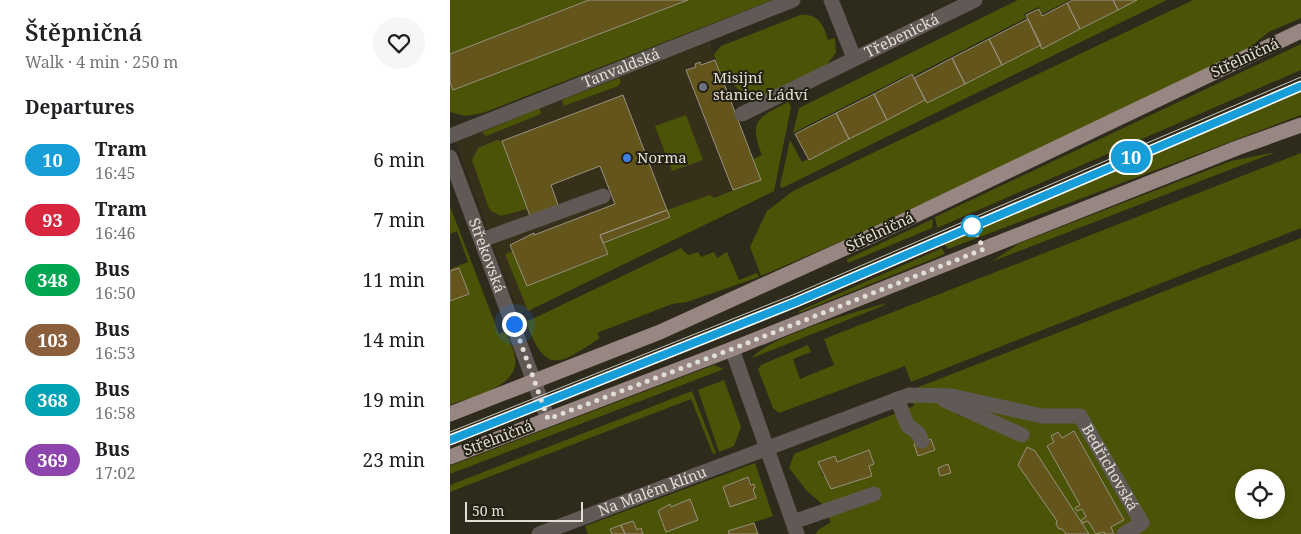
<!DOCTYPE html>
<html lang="en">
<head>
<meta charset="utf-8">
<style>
	body { margin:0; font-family:"Noto Serif",serif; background:#f6f6f6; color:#202124; height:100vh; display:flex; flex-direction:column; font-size:19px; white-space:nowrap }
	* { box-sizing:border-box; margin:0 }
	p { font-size:16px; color:#757577 }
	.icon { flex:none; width:28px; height:28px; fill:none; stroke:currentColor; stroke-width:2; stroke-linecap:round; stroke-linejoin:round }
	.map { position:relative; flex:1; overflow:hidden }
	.sheet { display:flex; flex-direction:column; background:#fff; width:450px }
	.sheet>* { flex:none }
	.badge { padding:0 10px; border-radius:16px; font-size:18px; line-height:32px }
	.tools { position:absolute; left:785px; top:469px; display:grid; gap:10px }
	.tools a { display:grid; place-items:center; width:50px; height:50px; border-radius:50%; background:#fff; box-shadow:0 2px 8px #0003; font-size:25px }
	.scale { position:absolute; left:15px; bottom:12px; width:118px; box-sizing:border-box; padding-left:5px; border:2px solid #e0ded5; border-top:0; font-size:14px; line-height:18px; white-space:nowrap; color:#e0ded5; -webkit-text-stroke:4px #242012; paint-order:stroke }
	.you { position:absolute; width:25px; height:25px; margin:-12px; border:4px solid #fff; border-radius:50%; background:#1a73e8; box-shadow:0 0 0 8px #1a73e833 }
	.map>.badge { position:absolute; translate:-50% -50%; box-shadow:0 0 0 2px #fff }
	h2 { padding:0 25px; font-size:19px; line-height:45px }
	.round { display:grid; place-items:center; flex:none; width:52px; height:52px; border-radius:26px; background:#f6f6f6 }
	.overview { display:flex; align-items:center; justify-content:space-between; height:85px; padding:0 25px }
	h1 { font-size:24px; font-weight:600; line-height:38px }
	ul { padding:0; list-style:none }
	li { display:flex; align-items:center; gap:15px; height:60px; padding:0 25px }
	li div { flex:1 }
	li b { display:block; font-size:19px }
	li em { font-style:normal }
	li .badge { min-width:55px; font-weight:700; text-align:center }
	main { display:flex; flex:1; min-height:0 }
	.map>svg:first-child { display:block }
</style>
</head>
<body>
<main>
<section class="sheet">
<div class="overview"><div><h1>Štěpničná</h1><p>Walk · 4 min · 250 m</p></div><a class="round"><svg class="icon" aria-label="heart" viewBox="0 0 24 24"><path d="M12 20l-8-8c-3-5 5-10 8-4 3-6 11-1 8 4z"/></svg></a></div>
<h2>Departures</h2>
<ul>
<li><span class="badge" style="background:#179ed8;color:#fff">10</span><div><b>Tram</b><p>16:45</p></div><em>6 min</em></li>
<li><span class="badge" style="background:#d7263d;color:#fff">93</span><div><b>Tram</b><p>16:46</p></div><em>7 min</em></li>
<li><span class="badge" style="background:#00a651;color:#fff">348</span><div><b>Bus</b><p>16:50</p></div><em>11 min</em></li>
<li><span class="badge" style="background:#8b5e3c;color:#fff">103</span><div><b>Bus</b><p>16:53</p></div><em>14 min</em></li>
<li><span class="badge" style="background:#00a3b4;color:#fff">368</span><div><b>Bus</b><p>16:58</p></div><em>19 min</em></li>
<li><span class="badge" style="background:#8e44ad;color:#fff">369</span><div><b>Bus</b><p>17:02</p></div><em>23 min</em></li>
</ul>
</section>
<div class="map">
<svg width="851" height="534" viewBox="0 0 851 534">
	<rect width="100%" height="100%" fill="#2e2a1c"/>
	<path fill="#36301b" d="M 259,39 L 265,60 L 311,180 L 324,191 L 78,311 L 68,313 L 5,140 Z"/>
	<path fill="#4a5306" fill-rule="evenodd" d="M 0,0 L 139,0 L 0,54 Z
		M 238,0 L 322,0 L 33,113 L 15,116 L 0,112 L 0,82 L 3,90 Z
		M 568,0 L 620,0 L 592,14 L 589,7 L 574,14 L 576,18 L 463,76 L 461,73 L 343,133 L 349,108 Z
		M 687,0 L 717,0 L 332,188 L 330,186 L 340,140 L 352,162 L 475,100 L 478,103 L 591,45 L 593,48 Z
		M 743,0 L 851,0 L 851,18 L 819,32 L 795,51 L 415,231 L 311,276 L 300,247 L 317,211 L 343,191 Z
		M 350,15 C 368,13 374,25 378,40 L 385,38 L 386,53 L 375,67 L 312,99 L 296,97 L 285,86 L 279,70 L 270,73 L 264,54 L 271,46 Z
		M 851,44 L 851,70 L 487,228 L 485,217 Z
		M 169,78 L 171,82 L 168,86 L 114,106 L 112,100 Z
		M 851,92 L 851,115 L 498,249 L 494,243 Z
		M 338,102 L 341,107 L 324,191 L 78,311 L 55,254 L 63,251 L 77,286 L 157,255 L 153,243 L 220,217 L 217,210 L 260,195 L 264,198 L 311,180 L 303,159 L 312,155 C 298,120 309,117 338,102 Z
		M 90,108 L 91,114 L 36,136 L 32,132 Z
		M 236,115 L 253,160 L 222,171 L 205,126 Z
		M 47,140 L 52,141 L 77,209 L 51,216 L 41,211 L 38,206 L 22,160 L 28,148 Z
		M 826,152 L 541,262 L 570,243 L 781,161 Z
		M 851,153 L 851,228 L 461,382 L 455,366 L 329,413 L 323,408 L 308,369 L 311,365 L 358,345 L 361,352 L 343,359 L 350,379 L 384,365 L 374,339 Z
		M 0,206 L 49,334 L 56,331 C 59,340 64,349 65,358 C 70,387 20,397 0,405 L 0,301 L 19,294 L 9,268 L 0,271 L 0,269 L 18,262 L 7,231 L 0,234 Z
		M 483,219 L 482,228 L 398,263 L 397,259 Z
		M 851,238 L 851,534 L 366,534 L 368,530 L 381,522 L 372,504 L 357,491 L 339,468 L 344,454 L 464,406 L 462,401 L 488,400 L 508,415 L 541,428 L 466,388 ZM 419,450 L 424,464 L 419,466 L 422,476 L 395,485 L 376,475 L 373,476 L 368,462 L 385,456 L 387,462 ZM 794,478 L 826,478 L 826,510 L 794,510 Z
		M 231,248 L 238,255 L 248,252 L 251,257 L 264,252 L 267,258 L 277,252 L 289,280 L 307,273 L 309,277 L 237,302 L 222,304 L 147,333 L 150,338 C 109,365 96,376 76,322 Z
		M 492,248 L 495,254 L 349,313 L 349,311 Z
		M 433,304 L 435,305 L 302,358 C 318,337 405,312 433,304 Z
		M 264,365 L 274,369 L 0,474 L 0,466 Z
		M 274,380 L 291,427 L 284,446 L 269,452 L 248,390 Z
		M 242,391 L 266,453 L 263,454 L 241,399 L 0,492 L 0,485 Z
		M 305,463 L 323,516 L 279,531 L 279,534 L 193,534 L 187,530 L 183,521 L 160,529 L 162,534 L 138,534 L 135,526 ZM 298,477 L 305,488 L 280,507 L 273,487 ZM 240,500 L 247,520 L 216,532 L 208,512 L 220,504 L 221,507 Z"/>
	<path fill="#63551b" stroke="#979381" d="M 139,0 L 238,0 L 3,90 L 0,82 L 0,54 Z
		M 623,0 L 663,0 L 668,10 L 630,29 L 617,3 Z
		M 663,0 L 687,0 L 668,10 Z
		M 617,3 L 630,29 L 592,49 L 576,15 L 589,9 L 592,16 Z
		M 578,19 L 591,45 L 552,65 L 539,39 Z
		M 539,39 L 552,65 L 515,84 L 502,58 Z
		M 502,58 L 515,84 L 477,103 L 464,78 Z
		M 265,60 L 311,180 L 283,190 L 236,70 L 246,67 L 245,64 L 250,62 L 251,65 Z
		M 462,74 L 475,100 L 437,120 L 424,94 Z
		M 424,94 L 437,120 L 399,139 L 386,113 Z
		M 173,95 L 217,210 L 150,235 L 158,254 L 77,286 L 60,245 L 84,233 L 84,235 L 165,204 L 150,166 L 101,185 L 108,205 L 80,216 L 52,141 Z
		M 386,113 L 399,139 L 359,160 L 345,134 Z
		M 217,210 L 220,217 L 153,243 L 150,235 Z
		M 9,268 L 19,294 L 0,301 L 0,271 Z
		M 624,431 L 674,520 L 661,527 L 664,534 L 655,534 L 654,532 L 646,534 L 638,521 L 633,523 L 631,520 L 636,517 L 632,509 L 627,511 L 625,508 L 630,505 L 597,446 L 604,442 L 601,436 L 608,432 L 612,438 Z
		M 481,439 L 485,450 L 468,456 L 464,444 Z
		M 577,447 L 585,451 L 639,534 L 616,534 L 612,529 L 609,529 L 606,524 L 607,521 L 568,465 Z
		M 419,450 L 424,464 L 419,466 L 422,476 L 381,489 L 368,462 L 385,456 L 387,462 Z
		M 498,464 L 501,473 L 490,476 L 488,468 Z
		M 298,477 L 301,485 L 304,484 L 305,488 L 303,489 L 306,498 L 280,507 L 273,487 Z
		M 240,499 L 248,520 L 216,532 L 208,511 L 220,504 L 221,507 Z
		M 183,521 L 187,530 L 191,528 L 193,534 L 175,534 L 171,525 Z
		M 304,523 L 308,534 L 279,534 L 278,531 Z
		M 171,525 L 175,534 L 162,534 L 160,529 Z"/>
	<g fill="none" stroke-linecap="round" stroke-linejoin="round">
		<g stroke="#615956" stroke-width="15">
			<path d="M 381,0 L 404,58"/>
			<path id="s1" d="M 292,114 L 525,0"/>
			<path id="s2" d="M 0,136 L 343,0"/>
			<path id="s3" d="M 0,157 L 98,419"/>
			<path d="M 32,240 L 153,196"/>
			<path d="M 282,349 L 347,534"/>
			<path d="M 447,399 L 458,426 L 468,433 L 472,441"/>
			<path d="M 494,400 L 572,435"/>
			<path d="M 343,522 L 424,494"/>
			<path id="s4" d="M 89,534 L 459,395 L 502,396 L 592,416 L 630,416 L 692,523 L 674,534"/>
		</g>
		<path stroke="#978681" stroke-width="15" d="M 0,414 L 210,332 L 426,234 L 851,31
			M 0,457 L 282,349 L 787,148 L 851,125"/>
		<path stroke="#c8c6bc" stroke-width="1" d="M 764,122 L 851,86
			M 0,432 L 345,294 L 851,77"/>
	</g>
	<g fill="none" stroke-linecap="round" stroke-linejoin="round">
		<g stroke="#fff" stroke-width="11">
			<path id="line" d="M 0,440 L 346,302 L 851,86"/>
		</g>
		<use href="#line" stroke="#179ed8" stroke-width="8"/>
		<path stroke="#e0ded5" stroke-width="5" stroke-dasharray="0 9" d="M 64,324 L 98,419 L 282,349 L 534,249 L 522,226"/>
	</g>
	<circle fill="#6b7280" stroke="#242012" stroke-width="2" cx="253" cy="87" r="5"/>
	<circle fill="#3f7fe0" stroke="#242012" stroke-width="2" cx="177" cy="158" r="5"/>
	<circle fill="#fff" stroke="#179ed8" stroke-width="2.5" cx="522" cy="226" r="10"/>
	<g text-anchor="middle" stroke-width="4" stroke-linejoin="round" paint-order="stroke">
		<g font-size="15" fill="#e0ded5" stroke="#242012">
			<text dy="5" stroke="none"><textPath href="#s1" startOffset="178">Třebenická</textPath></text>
			<text transform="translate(795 58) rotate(-25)" y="5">Střelničná</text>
			<text dy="5" stroke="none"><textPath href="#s2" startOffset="184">Tanvaldská</textPath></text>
			<text transform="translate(430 232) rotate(-25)" y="5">Střelničná</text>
			<text dy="5" stroke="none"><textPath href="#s3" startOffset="105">Střekovská</textPath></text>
			<text transform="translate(48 438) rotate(-21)" y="5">Střelničná</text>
			<text dy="5" stroke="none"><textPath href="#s4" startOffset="628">Bedřichovská</textPath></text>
			<text dy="5" stroke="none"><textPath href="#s4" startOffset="121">Na Malém klínu</textPath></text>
		</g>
		<g font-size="15" fill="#e0ded5" stroke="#242012" text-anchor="start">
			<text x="263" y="83">Misijní<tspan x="263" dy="17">stanice Ládví</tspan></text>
			<text x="187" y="163">Norma</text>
		</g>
	</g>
</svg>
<div class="tools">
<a><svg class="icon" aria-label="locate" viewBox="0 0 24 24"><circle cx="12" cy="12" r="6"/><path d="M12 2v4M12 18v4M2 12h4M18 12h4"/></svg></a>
</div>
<div class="scale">50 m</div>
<div class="you" style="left:64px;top:324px"></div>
<b class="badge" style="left:681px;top:157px;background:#179ed8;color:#fff">10</b>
</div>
</main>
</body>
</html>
